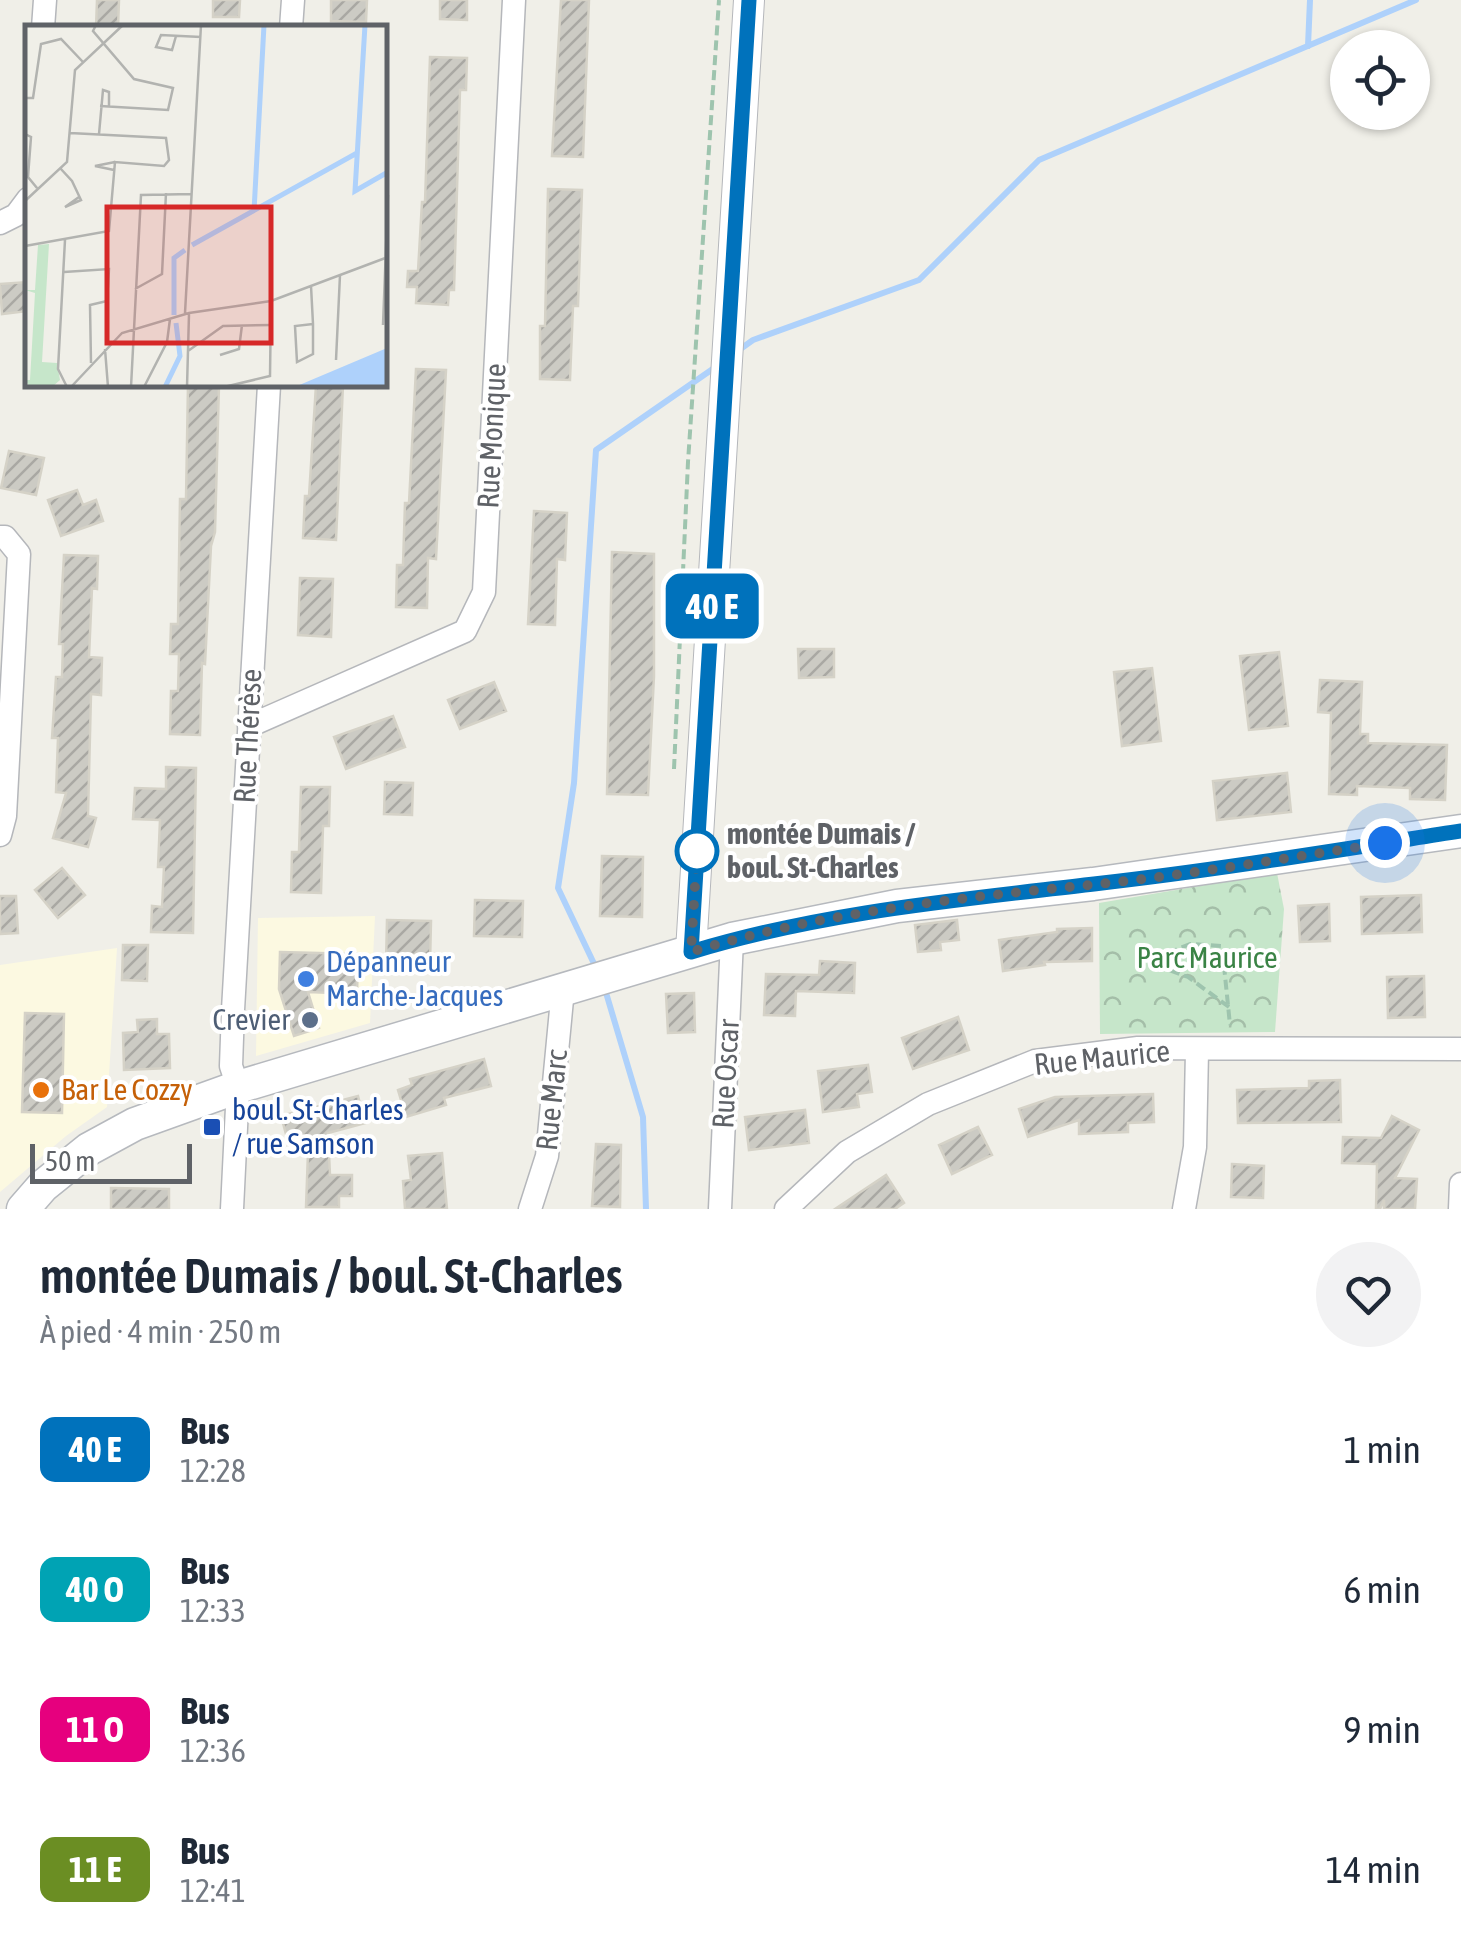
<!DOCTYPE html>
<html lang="fr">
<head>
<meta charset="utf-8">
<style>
	body { margin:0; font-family:"Asap Condensed",sans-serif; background:#f2f2f3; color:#1f2937; height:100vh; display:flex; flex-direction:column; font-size:38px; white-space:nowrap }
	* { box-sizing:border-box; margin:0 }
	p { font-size:32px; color:#747a83 }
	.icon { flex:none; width:55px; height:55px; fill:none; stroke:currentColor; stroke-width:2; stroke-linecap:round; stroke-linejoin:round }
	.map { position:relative; height:1209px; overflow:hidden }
	.details { display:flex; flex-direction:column; background:#fff; flex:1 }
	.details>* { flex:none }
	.badge { padding:0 20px; border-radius:15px; font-size:35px; line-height:65px }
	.controls { position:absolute; left:1330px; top:30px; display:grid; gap:20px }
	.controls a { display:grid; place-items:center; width:100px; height:100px; border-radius:50%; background:#fff; box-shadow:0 2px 8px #0004; font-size:50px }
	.scale { position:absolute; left:30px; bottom:25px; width:162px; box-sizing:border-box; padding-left:10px; border:5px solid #5f6267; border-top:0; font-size:28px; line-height:35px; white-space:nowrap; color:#5f6267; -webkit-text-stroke:8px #fff; paint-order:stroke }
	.you { position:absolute; width:50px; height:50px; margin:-25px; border:8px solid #fff; border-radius:50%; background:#1a73e8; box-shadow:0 0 0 15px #1a73e833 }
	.map>.badge { position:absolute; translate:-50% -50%; box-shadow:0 0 0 5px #fff }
	.round { display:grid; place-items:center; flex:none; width:105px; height:105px; border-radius:52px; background:#f2f2f3 }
	.head { display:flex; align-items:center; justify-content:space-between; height:170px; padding:0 40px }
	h1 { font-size:48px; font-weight:600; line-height:75px }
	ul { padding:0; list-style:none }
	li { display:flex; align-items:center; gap:30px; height:140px; padding:0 40px }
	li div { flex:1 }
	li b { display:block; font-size:38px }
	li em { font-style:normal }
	li .badge { min-width:110px; font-weight:700; text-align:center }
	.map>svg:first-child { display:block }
</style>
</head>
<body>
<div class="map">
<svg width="1461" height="1209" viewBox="0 0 1461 1209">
	<defs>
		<pattern id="park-crowns" width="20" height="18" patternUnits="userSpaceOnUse" patternTransform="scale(2.5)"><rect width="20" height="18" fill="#c6e6ca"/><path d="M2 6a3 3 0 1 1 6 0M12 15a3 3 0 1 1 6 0" fill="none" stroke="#a4bea8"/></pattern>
		<pattern id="building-hatch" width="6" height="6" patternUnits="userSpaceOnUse" patternTransform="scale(2.5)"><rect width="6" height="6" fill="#cccbc4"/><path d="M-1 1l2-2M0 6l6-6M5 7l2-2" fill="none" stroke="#a9a8a3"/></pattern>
	</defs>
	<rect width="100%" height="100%" fill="#f0efe8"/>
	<path fill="#fcf9e1" d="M 375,916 L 370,1023 L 256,1056 L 258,918 Z
		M 117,948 L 107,1107 L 66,1136 L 0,1192 L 0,965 Z"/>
	<path fill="url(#park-crowns)" d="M 1277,873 L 1284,909 L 1275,1032 L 1100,1034 L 1099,903 Z"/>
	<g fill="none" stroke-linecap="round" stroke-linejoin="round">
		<path stroke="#aed1fb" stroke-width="6" d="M 1308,46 L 1310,0
			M 739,350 L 753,340 L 919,280 L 1039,160 L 1416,0
			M 597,970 L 558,888 L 574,783 L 596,450 L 717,366
			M 604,986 L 643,1117 L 646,1209"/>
	</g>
	<path fill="url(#building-hatch)" stroke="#d5d2c7" stroke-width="2.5" d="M 97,0 L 119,0 L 118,28 L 96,28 Z
		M 213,0 L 240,0 L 239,17 L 213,17 Z
		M 331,0 L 367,0 L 366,22 L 331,21 Z
		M 440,0 L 467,0 L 467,20 L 440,19 Z
		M 561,0 L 589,0 L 583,157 L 552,156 Z
		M 430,57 L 467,58 L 466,90 L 460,90 L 454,290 L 449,290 L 448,305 L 416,303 L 417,287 L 407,287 L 408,271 L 418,271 L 422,202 L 425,202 Z
		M 548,189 L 582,190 L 578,306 L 573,306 L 570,380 L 540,379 L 540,326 L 545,326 Z
		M 28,282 L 28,311 L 2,314 L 0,284 Z
		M 416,369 L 446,370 L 436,559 L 428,558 L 427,608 L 396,607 L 397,565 L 403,565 L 405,503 L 409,503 Z
		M 188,385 L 219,385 L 215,532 L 211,546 L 205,664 L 202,663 L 200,735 L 170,734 L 171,691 L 178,691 L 179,654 L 170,654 L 171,624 L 178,624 L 180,499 L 186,499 Z
		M 316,385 L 343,385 L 336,540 L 303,538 L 305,496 L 309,496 Z
		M 9,451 L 44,458 L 36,495 L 1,488 Z
		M 77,490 L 83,505 L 96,500 L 103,521 L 61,536 L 48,500 Z
		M 534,511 L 567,513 L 565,560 L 557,559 L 555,625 L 528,624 Z
		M 612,552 L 654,554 L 654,676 L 648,795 L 607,794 Z
		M 64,555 L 98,556 L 97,589 L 92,588 L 89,657 L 102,658 L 101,695 L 91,694 L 88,816 L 96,818 L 88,847 L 53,838 L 66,793 L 56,792 L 58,738 L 52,738 L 56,677 L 62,677 L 63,644 L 59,644 Z
		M 300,578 L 333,579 L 331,637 L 298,635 Z
		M 798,649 L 834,649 L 834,677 L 799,678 Z
		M 1279,652 L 1288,726 L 1249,730 L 1240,656 Z
		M 1152,668 L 1161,741 L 1122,746 L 1114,672 Z
		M 1320,680 L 1362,682 L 1360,734 L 1368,734 L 1368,743 L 1447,745 L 1445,800 L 1410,799 L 1410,788 L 1357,786 L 1357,795 L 1329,794 L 1331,713 L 1318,712 Z
		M 494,682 L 506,711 L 460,729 L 448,700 Z
		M 393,716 L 405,747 L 346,769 L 334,737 Z
		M 166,767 L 196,768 L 193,933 L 151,932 L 152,906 L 162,907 L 164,867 L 158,867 L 160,820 L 133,819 L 135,788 L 166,789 Z
		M 1287,773 L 1291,812 L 1217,820 L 1213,781 Z
		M 385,782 L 413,783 L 412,815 L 384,814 Z
		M 301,787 L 330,787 L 329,826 L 323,826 L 321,893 L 291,892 L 292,852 L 299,852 Z
		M 602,856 L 643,857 L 642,917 L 600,916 Z
		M 62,868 L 85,895 L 58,918 L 35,890 Z
		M 1421,895 L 1422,932 L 1362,934 L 1361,897 Z
		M 0,896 L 16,896 L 18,933 L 0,934 Z
		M 475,900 L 523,901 L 522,937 L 474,936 Z
		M 1329,904 L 1330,941 L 1300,942 L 1298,906 Z
		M 387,920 L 431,921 L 430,964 L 386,963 Z
		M 957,920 L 959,940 L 940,942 L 941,950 L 918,952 L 915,925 Z
		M 1092,928 L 1092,961 L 1044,962 L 1045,965 L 1003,971 L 999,940 L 1057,932 L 1057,929 Z
		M 123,945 L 148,945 L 147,981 L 122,980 Z
		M 280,952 L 358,954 L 357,994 L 308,992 L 319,1028 L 294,1036 L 279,989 Z
		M 820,961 L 855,963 L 854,993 L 796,991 L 795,1016 L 764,1015 L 766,974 L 819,975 Z
		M 1424,976 L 1425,1017 L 1388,1018 L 1387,977 Z
		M 694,993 L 695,1032 L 668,1033 L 666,994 Z
		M 25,1013 L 64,1014 L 62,1113 L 22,1112 Z
		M 958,1017 L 969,1050 L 913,1069 L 902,1038 Z
		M 157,1019 L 157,1034 L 169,1034 L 170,1068 L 124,1070 L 123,1033 L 138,1032 L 137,1020 Z
		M 484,1059 L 491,1086 L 444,1098 L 446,1105 L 406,1117 L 398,1090 L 412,1085 L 410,1079 Z
		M 868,1065 L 872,1092 L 857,1094 L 859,1107 L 823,1112 L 818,1071 Z
		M 1340,1080 L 1341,1122 L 1238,1123 L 1237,1090 L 1309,1088 L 1309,1081 Z
		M 1153,1094 L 1154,1122 L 1128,1123 L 1128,1132 L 1079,1134 L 1079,1120 L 1028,1137 L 1019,1109 L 1055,1097 Z
		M 358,1096 L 365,1123 L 328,1133 L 330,1175 L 352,1175 L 352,1196 L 339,1196 L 339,1207 L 306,1207 L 308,1152 L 292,1156 L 281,1116 Z
		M 805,1110 L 809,1143 L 749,1150 L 745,1117 Z
		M 1392,1116 L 1419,1130 L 1395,1178 L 1417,1179 L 1415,1209 L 1384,1209 L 1384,1200 L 1380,1209 L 1376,1209 L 1377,1164 L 1342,1163 L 1343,1137 L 1381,1138 Z
		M 978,1127 L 992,1155 L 952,1174 L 939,1145 Z
		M 596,1144 L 621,1145 L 620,1207 L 592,1206 Z
		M 442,1153 L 447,1209 L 405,1209 L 403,1181 L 411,1180 L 408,1156 Z
		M 1232,1164 L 1264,1166 L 1263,1198 L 1231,1197 Z
		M 886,1175 L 904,1203 L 895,1209 L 835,1209 Z
		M 111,1188 L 169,1189 L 169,1209 L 111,1209 Z"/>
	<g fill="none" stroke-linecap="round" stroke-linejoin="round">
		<g stroke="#b5b7bb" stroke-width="25">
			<path id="minor" d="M 43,28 L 45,0
				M 291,28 L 293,0
				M 0,223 L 16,215 L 28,199
				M 0,537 L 5,537 L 19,554 L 5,816 L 0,835
				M 249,726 L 465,631 L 484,592 L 514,0
				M 232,1209 L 238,1087 L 231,1066 L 233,1010 L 269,385
				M 530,1209 L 547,1156 L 563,989
				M 720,1209 L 732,939
				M 786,1209 L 847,1152 L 928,1104 L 1035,1061 L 1138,1048 L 1461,1049
				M 1184,1209 L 1195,1147 L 1197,1051
				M 1460,1209 L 1461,1184"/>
		</g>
		<g stroke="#b5b7bb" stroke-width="32">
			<path id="tertiary" d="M 691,951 L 749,0"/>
		</g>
		<g stroke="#b6b9be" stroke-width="35">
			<path id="secondary" d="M 23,1209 L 43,1186 L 89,1149 L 135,1124 L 238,1087 L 732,939 L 897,906 L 1093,884 L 1461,831"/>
		</g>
		<path stroke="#9ec4ae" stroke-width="4" stroke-dasharray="10 5" stroke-linecap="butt" d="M 674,769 L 688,462 L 719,0
			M 1229,1007 L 1188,977 L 1164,968 L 1173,951 L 1190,944 L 1222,946 L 1230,1025"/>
		<use href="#minor" stroke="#fff" stroke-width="22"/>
		<use href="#tertiary" stroke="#fff" stroke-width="30"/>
		<use href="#secondary" stroke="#fff" stroke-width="32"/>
	</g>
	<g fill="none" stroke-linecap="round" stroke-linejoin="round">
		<g stroke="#fff" stroke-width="22">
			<path id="line" d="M 749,0 L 691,952 C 822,912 958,900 1094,884 C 1217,870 1339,850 1461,831"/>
		</g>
		<use href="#line" stroke="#0072bc" stroke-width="15"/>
		<path stroke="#5f6267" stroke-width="10" stroke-dasharray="0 18" d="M 697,851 L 691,952 C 820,913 956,898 1090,885 C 1188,875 1287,858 1385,843"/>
	</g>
	<circle fill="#fff" stroke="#0072bc" stroke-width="5" cx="697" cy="851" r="20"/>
	<circle fill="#3f7fe0" stroke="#fff" stroke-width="4" cx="306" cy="979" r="10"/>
	<circle fill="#5c6f8a" stroke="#fff" stroke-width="4" cx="310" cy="1020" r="10"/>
	<circle fill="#e8710a" stroke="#fff" stroke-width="4" cx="41" cy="1090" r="10"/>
	<rect fill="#1a4fb4" stroke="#fff" stroke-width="4" x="202" y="1117" width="20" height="20" rx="5"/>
	<g text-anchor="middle" stroke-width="8" stroke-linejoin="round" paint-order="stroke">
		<g font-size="30" fill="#5f6267" stroke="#fff">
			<text transform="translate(492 436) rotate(-87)" y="10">Rue Monique</text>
			<text transform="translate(248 736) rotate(-87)" y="10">Rue Thérèse</text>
			<text transform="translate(1102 1058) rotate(-6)" y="10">Rue Maurice</text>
			<text transform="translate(726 1074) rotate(-87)" y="10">Rue Oscar</text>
			<text transform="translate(552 1100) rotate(-84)" y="10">Rue Marc</text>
		</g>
		<g font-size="30" font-weight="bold" fill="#5f6267" stroke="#fff" text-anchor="start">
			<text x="727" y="844">montée Dumais /<tspan x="727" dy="34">boul. St-Charles</tspan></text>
		</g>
		<g font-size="30" fill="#3a8345" stroke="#fff">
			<text x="1207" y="968">Parc Maurice</text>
		</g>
		<g font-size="30" fill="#366cbe" stroke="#fff" text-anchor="start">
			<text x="326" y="972">Dépanneur<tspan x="326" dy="34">Marche-Jacques</tspan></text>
		</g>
		<g font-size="30" fill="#4e5e75" stroke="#fff" text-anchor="end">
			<text x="290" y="1030">Crevier</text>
		</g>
		<g font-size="30" fill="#c56008" stroke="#fff" text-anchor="start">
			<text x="61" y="1100">Bar Le Cozzy</text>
		</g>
		<g font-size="30" fill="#164399" stroke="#fff" text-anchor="start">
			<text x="232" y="1120">boul. St-Charles<tspan x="232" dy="34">/ rue Samson</tspan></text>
		</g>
	</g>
	<g transform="translate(25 25)">
		<rect width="362" height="362" fill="#f0efe8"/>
		<path d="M 24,219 L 17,337 L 32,338 L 35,355 L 27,362 L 5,362 L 0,355 L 5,355 L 10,268 L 0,265 L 10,265 L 13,220 Z" fill="#c6e6ca"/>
		<path d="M 362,323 L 362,362 L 263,362 L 272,361 Z" fill="#aed1fb"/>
		<path fill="none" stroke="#aed1fb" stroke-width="5" d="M 340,0 L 330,166 L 363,147M 229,186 L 239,0M 167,220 L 332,128M 149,290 L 149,233 L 160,225M 140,362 L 155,331 L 151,298"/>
		<path fill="none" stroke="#b2b3b0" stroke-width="2.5" d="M 71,0 L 68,6 L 109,54 L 148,63 L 143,85 L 75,81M 151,11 L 147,25 L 131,22 L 136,10 L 176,12M 0,73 L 8,73 L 16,19 L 36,14 L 58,37M 0,109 L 6,112 L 3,152 L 12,163M 74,109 L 78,65 L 84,67 L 84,82M 35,143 L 47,156 L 56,175 L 40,182 L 54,172M 89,145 L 70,141 L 90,137M 0,176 L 42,137 L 50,45 L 98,0M 40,215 L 33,344 L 42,362M 0,221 L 84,206 L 90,137 L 139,141 L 144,135 L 141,113 L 45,108M 39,247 L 84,244 L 82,276 L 65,280 L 66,338M 286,261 L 288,299 L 288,329 L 272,337 L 270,301 L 288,299M 110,264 L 137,249 L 141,168M 160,288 L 176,0M 358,300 L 363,170M 80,324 L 83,362M 163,326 L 198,301 L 247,300M 195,330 L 214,324 L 217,300M 311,335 L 315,250M 46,362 L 97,308 L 164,288 L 246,276 L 363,232M 106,362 L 116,170 L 167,169M 119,362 L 142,317 L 145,294M 162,362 L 164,289M 199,362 L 245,351 L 246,276"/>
		<path fill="#d62828" fill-opacity="0.15" stroke="#d62828" stroke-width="5" d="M 82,182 L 246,182 L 246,318 L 82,318 Z"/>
		<rect width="362" height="362" fill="none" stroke="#5f6267" stroke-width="5"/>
	</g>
</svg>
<div class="controls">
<a><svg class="icon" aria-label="locate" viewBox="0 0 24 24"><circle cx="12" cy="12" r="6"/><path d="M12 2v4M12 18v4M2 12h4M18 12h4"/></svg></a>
</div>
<div class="scale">50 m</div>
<div class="you" style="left:1385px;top:843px"></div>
<b class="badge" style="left:712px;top:606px;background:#0072bc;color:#fff">40 E</b>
</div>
<section class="details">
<div class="head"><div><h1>montée Dumais / boul. St-Charles</h1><p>À pied · 4 min · 250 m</p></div><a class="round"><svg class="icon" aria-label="heart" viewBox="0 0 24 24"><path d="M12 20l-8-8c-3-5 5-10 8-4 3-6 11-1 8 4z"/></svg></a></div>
<ul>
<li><span class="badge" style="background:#0072bc;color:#fff">40 E</span><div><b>Bus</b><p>12:28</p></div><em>1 min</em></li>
<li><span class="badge" style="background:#00a3b4;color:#fff">40 O</span><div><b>Bus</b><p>12:33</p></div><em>6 min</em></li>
<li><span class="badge" style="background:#e6007e;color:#fff">11 O</span><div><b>Bus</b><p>12:36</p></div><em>9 min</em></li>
<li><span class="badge" style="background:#6b8e23;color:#fff">11 E</span><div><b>Bus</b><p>12:41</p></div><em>14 min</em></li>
</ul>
</section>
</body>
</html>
